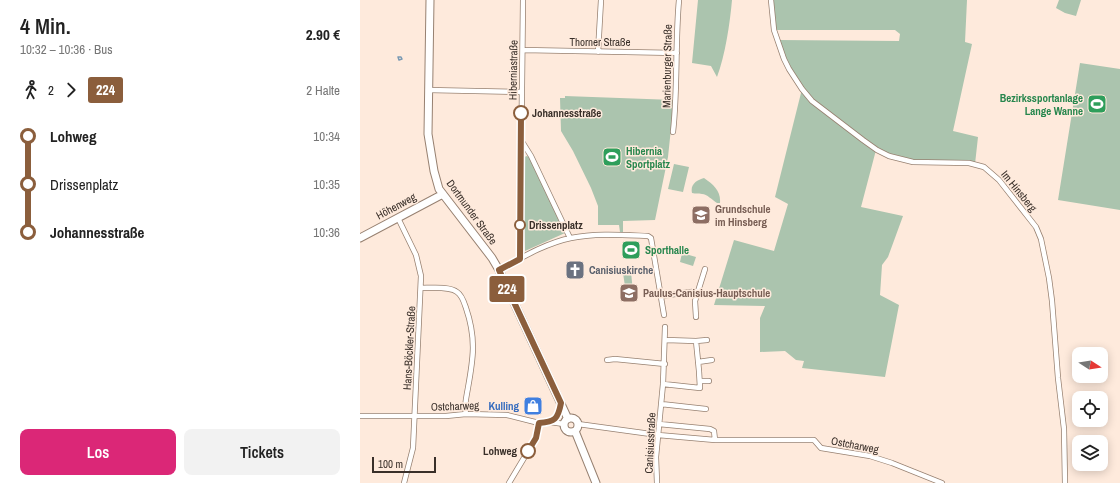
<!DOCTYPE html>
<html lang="de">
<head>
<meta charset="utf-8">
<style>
	body { margin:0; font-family:"Archivo Narrow",sans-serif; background:#f2f2f2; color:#222; height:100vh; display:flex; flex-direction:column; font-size:15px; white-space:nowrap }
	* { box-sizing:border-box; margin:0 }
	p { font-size:13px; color:#767676 }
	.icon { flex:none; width:22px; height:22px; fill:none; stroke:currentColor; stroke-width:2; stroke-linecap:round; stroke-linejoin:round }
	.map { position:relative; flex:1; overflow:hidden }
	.panel { display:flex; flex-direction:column; background:#fff; width:360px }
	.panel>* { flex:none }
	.badge { padding:0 8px; border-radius:3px; font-size:14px; line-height:26px }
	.needle { width:26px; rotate:102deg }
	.controls { position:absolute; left:712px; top:347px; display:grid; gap:8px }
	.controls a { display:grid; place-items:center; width:36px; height:36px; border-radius:8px; background:#fff; box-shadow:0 2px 10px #0003; font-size:20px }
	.scale { position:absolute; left:12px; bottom:10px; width:64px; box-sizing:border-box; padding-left:4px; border:2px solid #392f29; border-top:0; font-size:11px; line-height:14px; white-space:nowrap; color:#392f29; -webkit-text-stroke:3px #feeadc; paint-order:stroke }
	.map>.badge { position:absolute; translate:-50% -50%; box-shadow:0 0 0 2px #fff }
	.legs { display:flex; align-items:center; gap:6px; height:44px; padding:0 20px; font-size:13px }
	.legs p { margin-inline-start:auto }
	.head { display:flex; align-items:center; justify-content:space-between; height:68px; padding:0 20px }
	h1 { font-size:22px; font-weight:600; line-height:30px }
	.primary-button { display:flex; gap:8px; margin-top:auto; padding:8px 20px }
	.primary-button a { flex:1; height:46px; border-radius:8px; background:#db2777; color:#fff; font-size:16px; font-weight:600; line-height:46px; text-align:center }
	.primary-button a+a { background:#f2f2f2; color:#222 }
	ul { padding:0 20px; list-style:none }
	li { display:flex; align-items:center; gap:14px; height:48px; font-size:15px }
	li i { display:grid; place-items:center; width:6px; height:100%; margin:0 5px; background:currentColor }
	li i::after { content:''; width:10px; height:10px; margin:-5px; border:3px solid; border-radius:50%; background:#fff }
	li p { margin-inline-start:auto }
	li:first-child i { background:linear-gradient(#0000 50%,currentColor 0) }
	li:last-child i { background:linear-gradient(currentColor 50%,#0000 0) }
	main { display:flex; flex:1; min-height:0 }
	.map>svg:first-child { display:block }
</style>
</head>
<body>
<main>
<section class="panel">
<div class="head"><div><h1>4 Min.</h1><p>10:32 – 10:36 · Bus</p></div><b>2.90 €</b></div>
<div class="legs"><svg class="icon" aria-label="walk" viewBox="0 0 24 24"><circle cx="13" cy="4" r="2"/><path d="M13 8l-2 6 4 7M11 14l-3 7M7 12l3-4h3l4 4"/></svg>2<svg class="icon" aria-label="forward" viewBox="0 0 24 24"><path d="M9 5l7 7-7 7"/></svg><b class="badge" style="background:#8b5e3c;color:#fff">224</b><p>2 Halte</p></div>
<ul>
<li><i style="color:#8b5e3c"></i><b>Lohweg</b><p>10:34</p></li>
<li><i style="color:#8b5e3c"></i><span>Drissenplatz</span><p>10:35</p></li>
<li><i style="color:#8b5e3c"></i><b>Johannesstraße</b><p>10:36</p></li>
</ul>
<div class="primary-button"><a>Los</a><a>Tickets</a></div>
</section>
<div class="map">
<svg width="760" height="483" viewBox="0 0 760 483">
	<rect width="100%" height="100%" fill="#feeadc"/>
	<path fill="#abc4ae" d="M 338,0 L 372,0 C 370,23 365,56 357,77 L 351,66 L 332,63 Z
		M 411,0 L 607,0 L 605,42 L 612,44 L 593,131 L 618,137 L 615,164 L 553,162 L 516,150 L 501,207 L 543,216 L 528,257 L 522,265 L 520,295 L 539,305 L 525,377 L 442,368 L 444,361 L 436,360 L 425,351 L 400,352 L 400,318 L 405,306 L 354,305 L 374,240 L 414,251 L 428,204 L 415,197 L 442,89 L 429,69 L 418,40 L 539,41 L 540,34 L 535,30 L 414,30 Z
		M 699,0 L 721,0 L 716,16 L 705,13 L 696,8 Z
		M 720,63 L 760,69 L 760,210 L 698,200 Z
		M 205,96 L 314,100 L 308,157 L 295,220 L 263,221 L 263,232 L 260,232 L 259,225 L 238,225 L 238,206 L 231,188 L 213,151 L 201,131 L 200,98 L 205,98 Z
		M 167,156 L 170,158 L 205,233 L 165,251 L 164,224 L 162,223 L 163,159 L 164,157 Z
		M 314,164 L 329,167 L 323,192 L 308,189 Z
		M 344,178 C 354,185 361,191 360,203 L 357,203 C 352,200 347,194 342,194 C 338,193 336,194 332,193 C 330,184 337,180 344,178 Z
		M 322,253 L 336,257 L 333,266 L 320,262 Z
		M 271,272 L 273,292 L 266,293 L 263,273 Z"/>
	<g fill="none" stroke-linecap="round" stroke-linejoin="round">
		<path stroke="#7999b3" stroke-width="1.5" d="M 38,57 L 41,57 L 42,59 L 39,60 Z"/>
		<g stroke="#978171" stroke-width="6">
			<path id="street" d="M 411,0 L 414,30 L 424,59 L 429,69 L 442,89 L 452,101 L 503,140 L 517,150 L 529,156 L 553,162 L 609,163 L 624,167 L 639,180 L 676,227 L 681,239 L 689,278 L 692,301 L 698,378 L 704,429 L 705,483
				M 163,50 L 317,53
				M 238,52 L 241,0
				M 68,90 L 162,92
				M 313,132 C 318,88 315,44 319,0
				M 161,140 L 171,156 L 210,238
				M 38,218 L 56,255 L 61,276 L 53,448 L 44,483
				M 160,259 L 163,0
				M 139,270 C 161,258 186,243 211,238 C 236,233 263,235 288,236 L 291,238 L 304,315
				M 61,288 C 70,288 90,286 97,292 C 102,295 104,302 106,308 C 118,343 112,364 106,399 L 105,407 L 106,414
				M 301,296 L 338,291
				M 336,317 L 335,301 L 345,269
				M 336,341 L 347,340
				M 247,360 L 255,359 L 305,364
				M 338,362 L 352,360
				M 340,381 L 349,381
				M 303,384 L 340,388 L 339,371 L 336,341 L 306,340
				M 301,404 L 346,409
				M 0,416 L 86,416 L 106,414 L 147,415 L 179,423 L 190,422 L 204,424
				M 190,422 L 199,414 L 201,404
				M 218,424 L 298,435 L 355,440 L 454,440 L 461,448 L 510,456 L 532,463 L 582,483
				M 299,424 L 350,429 L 354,431 L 355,440
				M 149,483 L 176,438 L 179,423
				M 297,483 L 296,457 L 303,384 L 305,327"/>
		</g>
		<g stroke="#978171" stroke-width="9">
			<path id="secondary" d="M 70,0 L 68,134 L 74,171 L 79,189 L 132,258 L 139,270 L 208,419
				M 0,238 L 83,194
				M204 425a7 7 0 1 1 14 0a7 7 0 1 1-14 0Z
				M 215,431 L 236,483"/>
		</g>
		<use href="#street" stroke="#fff" stroke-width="4.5"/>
		<use href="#secondary" stroke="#fff" stroke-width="7"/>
	</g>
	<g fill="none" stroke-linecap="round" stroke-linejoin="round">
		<g stroke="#fff" stroke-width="9">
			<path id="line-1" d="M 161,113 L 160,259 L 139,270 L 201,403 C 198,419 195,422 179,423 L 176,438 L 168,451"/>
		</g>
		<use href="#line-1" stroke="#8b5e3c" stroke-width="6"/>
	</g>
	<defs>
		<g id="stadium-square" transform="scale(1)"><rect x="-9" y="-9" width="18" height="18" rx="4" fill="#2e9e5b" stroke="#feeadc"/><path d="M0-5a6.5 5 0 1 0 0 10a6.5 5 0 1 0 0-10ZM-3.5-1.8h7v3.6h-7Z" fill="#fff"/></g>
		<g id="school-square" transform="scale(1)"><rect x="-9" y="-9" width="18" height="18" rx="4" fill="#8d6e63" stroke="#feeadc"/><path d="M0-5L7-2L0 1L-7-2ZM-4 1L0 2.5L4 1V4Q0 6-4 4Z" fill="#fff"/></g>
		<g id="church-square" transform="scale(1)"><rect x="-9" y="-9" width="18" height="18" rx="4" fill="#6b7280" stroke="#feeadc"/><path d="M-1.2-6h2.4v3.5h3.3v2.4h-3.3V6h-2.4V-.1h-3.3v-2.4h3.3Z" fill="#fff"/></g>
		<g id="shop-square" transform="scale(1)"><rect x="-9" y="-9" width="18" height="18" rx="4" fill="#3f7fe0" stroke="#feeadc"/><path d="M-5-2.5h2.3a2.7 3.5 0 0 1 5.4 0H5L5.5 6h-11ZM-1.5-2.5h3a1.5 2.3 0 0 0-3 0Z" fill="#fff"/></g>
	</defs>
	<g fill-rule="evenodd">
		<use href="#stadium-square" x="737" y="104"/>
		<use href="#stadium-square" x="252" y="157"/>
		<use href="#school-square" x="341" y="215"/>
		<use href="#stadium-square" x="271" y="250"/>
		<use href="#church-square" x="215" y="270"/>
		<use href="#school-square" x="269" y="293"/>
		<use href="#shop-square" x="173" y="406"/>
	</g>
	<g fill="#fff" stroke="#8b5e3c" stroke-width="2">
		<circle cx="161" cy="113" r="7"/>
		<circle cx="160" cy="225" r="5"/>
		<circle cx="168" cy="451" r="7"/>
	</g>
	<g text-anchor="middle" stroke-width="3" stroke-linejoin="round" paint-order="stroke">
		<g font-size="11" fill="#392f29" stroke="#feeadc">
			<text x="240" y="46">Thorner Straße</text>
			<text transform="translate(307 66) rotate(-89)" y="4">Marienburger Straße</text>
			<text transform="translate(153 70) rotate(-89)" y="4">Hiberniastraße</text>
			<text transform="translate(659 191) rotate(51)" y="4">Im Hinsberg</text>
			<text transform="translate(36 206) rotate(-28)" y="4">Höhenweg</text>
			<text transform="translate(112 212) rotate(54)" y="4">Dortmunder Straße</text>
			<text transform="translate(49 348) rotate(-87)" y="4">Hans-Böckler-Straße</text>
			<text transform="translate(95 406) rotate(-2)" y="4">Ostcharweg</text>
			<text transform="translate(290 443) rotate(-87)" y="4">Canisiusstraße</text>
			<text transform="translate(495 445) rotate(11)" y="4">Ostcharweg</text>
		</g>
		<g font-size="11" font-weight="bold" fill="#27864d" stroke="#feeadc" text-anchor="start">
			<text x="723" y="102" text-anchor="end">Bezirkssportanlage<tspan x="723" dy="13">Lange Wanne</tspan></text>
			<text x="266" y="155">Hibernia<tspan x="266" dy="13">Sportplatz</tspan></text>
			<text x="285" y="254">Sporthalle</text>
		</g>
		<g font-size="11" font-weight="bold" fill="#392f29" stroke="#feeadc" text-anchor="start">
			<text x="172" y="117">Johannesstraße</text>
			<text x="169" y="229">Drissenplatz</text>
			<text x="157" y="455" text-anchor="end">Lohweg</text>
		</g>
		<g font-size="11" font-weight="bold" fill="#785e54" stroke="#feeadc" text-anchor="start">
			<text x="355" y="213">Grundschule<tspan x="355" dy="13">im Hinsberg</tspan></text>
			<text x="283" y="297">Paulus-Canisius-Hauptschule</text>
		</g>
		<g font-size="11" font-weight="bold" fill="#5b616d" stroke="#feeadc" text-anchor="start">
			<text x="229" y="274">Canisiuskirche</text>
		</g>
		<g font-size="11" font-weight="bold" fill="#366cbe" stroke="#feeadc" text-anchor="end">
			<text x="159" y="410">Kulling</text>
		</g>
	</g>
</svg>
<div class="controls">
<a><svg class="needle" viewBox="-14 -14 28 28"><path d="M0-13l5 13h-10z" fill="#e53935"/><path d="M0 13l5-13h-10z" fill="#767676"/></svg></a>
<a><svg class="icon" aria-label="locate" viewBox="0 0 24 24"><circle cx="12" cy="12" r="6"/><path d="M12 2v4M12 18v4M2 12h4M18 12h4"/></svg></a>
<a><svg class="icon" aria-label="layers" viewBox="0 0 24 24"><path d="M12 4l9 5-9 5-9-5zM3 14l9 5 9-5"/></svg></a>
</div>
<div class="scale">100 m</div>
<b class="badge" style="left:147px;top:289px;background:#8b5e3c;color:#fff">224</b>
</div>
</main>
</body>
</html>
